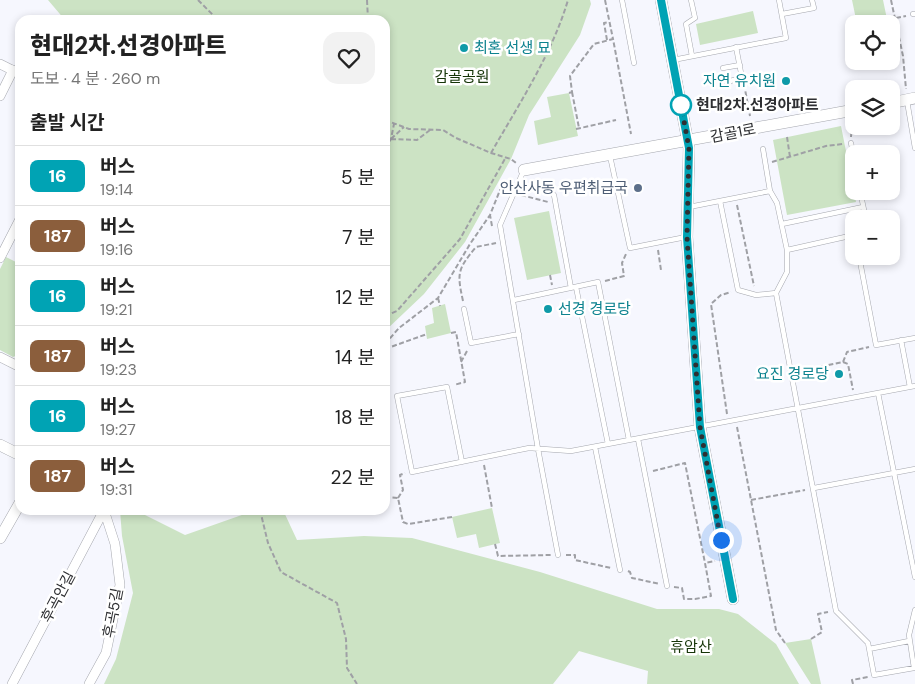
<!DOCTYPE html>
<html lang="ko">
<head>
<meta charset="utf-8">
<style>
	body { margin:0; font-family:"DM Sans","Noto Sans KR",sans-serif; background:#f2f2f2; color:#222; height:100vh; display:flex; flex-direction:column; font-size:19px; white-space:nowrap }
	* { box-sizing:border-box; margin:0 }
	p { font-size:16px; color:#767676 }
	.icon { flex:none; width:28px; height:28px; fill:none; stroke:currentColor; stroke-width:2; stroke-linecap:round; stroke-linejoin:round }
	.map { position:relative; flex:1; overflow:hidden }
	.panel { position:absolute; left:15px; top:15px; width:375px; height:500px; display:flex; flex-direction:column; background:#fff; border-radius:15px; box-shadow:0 2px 8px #0003 }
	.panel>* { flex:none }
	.badge { padding:0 10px; border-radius:8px; font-size:18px; line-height:32px }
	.tools { position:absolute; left:845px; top:15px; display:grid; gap:10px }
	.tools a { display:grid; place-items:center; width:55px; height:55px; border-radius:10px; background:#fff; box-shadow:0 2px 8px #0003; font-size:25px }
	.you { position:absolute; width:25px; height:25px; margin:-12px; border:4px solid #fff; border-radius:50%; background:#1a73e8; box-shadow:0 0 0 8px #1a73e833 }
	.map>.badge { position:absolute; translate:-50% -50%; box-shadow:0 0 0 2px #fff }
	h2 { padding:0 15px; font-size:19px; line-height:45px }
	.round { display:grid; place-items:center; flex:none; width:52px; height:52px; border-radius:15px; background:#f2f2f2 }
	.overview { display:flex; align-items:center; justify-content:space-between; height:85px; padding:0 15px }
	h1 { font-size:24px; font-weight:800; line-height:38px }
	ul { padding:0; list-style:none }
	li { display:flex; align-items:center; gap:15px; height:60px; padding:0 15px; border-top:1px solid #e0e0e0 }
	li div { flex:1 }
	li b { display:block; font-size:19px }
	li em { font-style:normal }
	li .badge { min-width:55px; font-weight:700; text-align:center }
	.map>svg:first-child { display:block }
</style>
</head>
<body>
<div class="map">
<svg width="915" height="684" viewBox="0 0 915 684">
	<rect width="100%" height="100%" fill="#f6f7fe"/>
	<path fill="#cce3c4" d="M 48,0 L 590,0 L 591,4 L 580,35 L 529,115 L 511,159 L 465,242 L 424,294 L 385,331 L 385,20 L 65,20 Z
		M 852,0 L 883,0 L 888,24 L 857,24 Z
		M 753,11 L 758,33 L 700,45 L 696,24 Z
		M 569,93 L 578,136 L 538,145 L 534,121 L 551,117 L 547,97 Z
		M 841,126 L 856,202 L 787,215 L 773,140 Z
		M 549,211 L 561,273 L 527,280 L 514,218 Z
		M 6,257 L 20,264 L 20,351 L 18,355 L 13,357 L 0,350 L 0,269 Z
		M 445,304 L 451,333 L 427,339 L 425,326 L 434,323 L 432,308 Z
		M 492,508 L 500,543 L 479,548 L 476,534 L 457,538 L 452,517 Z
		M 120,510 L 135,510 L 185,535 L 256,510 L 283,510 L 297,540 L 364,536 L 412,538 L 540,572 L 657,609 L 719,609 L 738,614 L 776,644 L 799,684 L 647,684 L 648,671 L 579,651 L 553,684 L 104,684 L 116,659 L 133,593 L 122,536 Z
		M 811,639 L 821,684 L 811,684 L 785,643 Z"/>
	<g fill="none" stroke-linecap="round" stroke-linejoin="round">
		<g stroke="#a5a7ae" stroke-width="5.5">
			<path id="service" d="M 622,0 L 634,63
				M 691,0 L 695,18 L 686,24 L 692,56
				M 782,14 L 814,8 L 812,0
				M 913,14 L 915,14
				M 673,60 L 786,38 L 779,0
				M 723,68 L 740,65
				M 726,82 L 742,78 L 736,47
				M 907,101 L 915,148
				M 851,143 L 854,158
				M 763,149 L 770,191 L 777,203 L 787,250 L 787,272 L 776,293 L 836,611 L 868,643 L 874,675 L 914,668 L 909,635 L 915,610
				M 610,156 L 630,248 L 686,237
				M 523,172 L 500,225 L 538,449 L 558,555
				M 860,191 L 866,219
				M 554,195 L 571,288
				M 720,201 L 738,290 L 756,295 L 776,293
				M 689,207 L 770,191
				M 782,224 L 863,207
				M 787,250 L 854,235
				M 859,256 L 876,345 L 915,338
				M 576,287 L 608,444
				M 514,300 L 598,282 L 629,440
				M 464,309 L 471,343 L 519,334
				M 901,340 L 910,387
				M 878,393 L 915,577
				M 638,439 L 667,586
				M 595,447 L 620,570
				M 462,462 L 447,387 L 397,396 L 412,472 L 529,448 L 571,451 L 915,386
				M 814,488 L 915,469
				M 869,649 L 909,641"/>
		</g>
		<g stroke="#a5a7ae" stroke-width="10">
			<path id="minor" d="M 0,64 L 20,74
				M 0,96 L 13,70
				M 0,258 L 20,219
				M 0,357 L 20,367
				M 12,684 L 104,510
				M 89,684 L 106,653 L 120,585 L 115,544 L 104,510"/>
		</g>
		<g stroke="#a5a7ae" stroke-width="12">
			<path id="tertiary" d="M 661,0 L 689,148 L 687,237 L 700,427 L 733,599
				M 891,103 L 915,98
				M 524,170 L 854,110
				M 0,445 L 20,455
				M 0,538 L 20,503"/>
		</g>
		<path stroke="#9fa0a5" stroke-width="2" stroke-dasharray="5 2.5" stroke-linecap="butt" d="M 198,0 L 218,20
			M 367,0 L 368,20
			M 605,0 L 613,39
			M 891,0 L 903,56 L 906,89
			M 896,18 L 906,16
			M 607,40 L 604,23 L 609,22
			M 744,84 L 750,116
			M 572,92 L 579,128
			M 569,93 L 572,92 L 570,76 L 594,44 L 613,39 L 631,134
			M 385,120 L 409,129 L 443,130 L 456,138 L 491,153 L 511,159 L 516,163
			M 576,129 L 616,120
			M 787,137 L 790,157
			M 851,137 L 852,125
			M 391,139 L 417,140 L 430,130
			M 391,139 L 404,127
			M 385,148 L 391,139 L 394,124
			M 491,153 C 519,104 552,54 568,0
			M 772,162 L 826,146 L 843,144
			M 521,195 L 548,202
			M 737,205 L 754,286
			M 492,226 L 490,215 L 500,190 L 507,192
			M 658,250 L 661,270
			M 550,275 L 552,285
			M 605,281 L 624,276 L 622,263 L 626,254
			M 438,298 L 440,306
			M 463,301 C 457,273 457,270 476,247 L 496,243
			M 385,316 L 397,311 L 460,239 L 506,157
			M 451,333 L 456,332 L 465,382 L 454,385
			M 385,344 L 399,328 L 438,298 L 470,244 L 490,215
			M 385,349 L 427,334
			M 461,362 L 467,351
			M 843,362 L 848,364 L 853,390
			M 799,371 L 843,362 L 847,352 L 869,347
			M 727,414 L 711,304 L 721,295 L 731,292
			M 737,427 L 776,630 L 785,643
			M 484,465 L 492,508
			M 653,471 L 685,463 L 705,563
			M 385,497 L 398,498 L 403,522 L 408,524 L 452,517
			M 398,498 L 403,490 L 400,475 L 405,473
			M 751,500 L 805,490
			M 260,510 L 268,543 L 281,572 L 337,603 L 346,639 L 347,668 L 357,684
			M 495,544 L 498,556 L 551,555
			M 566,555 L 575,555 L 575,560 L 611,568
			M 628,571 L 630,572 L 632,578 L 660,584
			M 674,587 L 682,588 L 684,599 L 695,599 L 711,596 L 705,563 L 715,561
			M 811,639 L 822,632 L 818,614 L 828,612
			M 853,684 L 852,680 L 868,677"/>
		<use href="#service" stroke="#fff" stroke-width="4.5"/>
		<use href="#minor" stroke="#fff" stroke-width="9"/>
		<use href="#tertiary" stroke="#fff" stroke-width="11"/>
	</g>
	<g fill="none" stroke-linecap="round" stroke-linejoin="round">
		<g stroke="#fff" stroke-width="11">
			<path id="line" d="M 661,0 L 689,148 L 687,237 L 700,427 L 733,599"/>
		</g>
		<use href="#line" stroke="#00a3b4" stroke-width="8"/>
		<path stroke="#2e2f32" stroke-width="5" stroke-dasharray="0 9" d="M 681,105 L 689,148 L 687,237 L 700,427 L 721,540"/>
	</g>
	<g fill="#0f9aa8" stroke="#fff" stroke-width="2">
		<circle cx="464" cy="48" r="5"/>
		<circle cx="786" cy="81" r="5"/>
		<circle cx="548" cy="309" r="5"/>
		<circle cx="839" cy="374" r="5"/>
	</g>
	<circle fill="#fff" stroke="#00a3b4" stroke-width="2.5" cx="681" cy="105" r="10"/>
	<circle fill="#5c6f8a" stroke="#fff" stroke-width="2" cx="638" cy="188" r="5"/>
	<g text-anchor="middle" stroke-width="5" stroke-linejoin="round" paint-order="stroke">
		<g font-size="15" fill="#0d838f" stroke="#fff" text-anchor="start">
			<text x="474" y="53">최혼 선생 묘</text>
			<text x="776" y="86" text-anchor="end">자연 유치원</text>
			<text x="558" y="314">선경 경로당</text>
			<text x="829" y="379" text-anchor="end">요진 경로당</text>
		</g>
		<g font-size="15" fill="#153407" stroke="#fff">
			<text x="462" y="82">감골공원</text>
			<text x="691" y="652">휴암산</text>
		</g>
		<g font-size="15" font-weight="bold" fill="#2e2f32" stroke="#fff" text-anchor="start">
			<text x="696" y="110">현대2차.선경아파트</text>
		</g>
		<g font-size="15" fill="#2e2f32" stroke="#fff">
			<text transform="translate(733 133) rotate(-11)" y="5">감골1로</text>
			<text transform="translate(58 597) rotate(-62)" y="5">후곡안길</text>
			<text transform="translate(113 613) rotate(-79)" y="5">후곡5길</text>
		</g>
		<g font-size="15" fill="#4e5e75" stroke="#fff" text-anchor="end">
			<text x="628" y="193">안산사동 우편취급국</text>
		</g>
	</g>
</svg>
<div class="tools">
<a><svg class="icon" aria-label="locate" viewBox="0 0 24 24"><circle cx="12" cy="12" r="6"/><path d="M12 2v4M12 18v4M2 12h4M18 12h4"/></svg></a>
<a><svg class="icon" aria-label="layers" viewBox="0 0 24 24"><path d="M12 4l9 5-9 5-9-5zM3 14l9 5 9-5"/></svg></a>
<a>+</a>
<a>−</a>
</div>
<div class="you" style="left:721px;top:540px"></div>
<section class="panel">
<div class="overview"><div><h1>현대2차.선경아파트</h1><p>도보 · 4 분 · 260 m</p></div><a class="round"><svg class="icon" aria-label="heart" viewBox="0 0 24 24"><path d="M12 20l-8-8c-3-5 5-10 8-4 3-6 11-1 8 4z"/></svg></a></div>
<h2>출발 시간</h2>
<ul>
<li><span class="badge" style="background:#00a3b4;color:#fff">16</span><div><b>버스</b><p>19:14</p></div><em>5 분</em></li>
<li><span class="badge" style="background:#8b5e3c;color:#fff">187</span><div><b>버스</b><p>19:16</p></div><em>7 분</em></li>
<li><span class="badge" style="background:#00a3b4;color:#fff">16</span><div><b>버스</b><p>19:21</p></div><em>12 분</em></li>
<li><span class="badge" style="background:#8b5e3c;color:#fff">187</span><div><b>버스</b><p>19:23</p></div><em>14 분</em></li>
<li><span class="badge" style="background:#00a3b4;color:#fff">16</span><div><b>버스</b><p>19:27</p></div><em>18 분</em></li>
<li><span class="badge" style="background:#8b5e3c;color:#fff">187</span><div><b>버스</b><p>19:31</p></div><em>22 분</em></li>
</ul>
</section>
</div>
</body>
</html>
